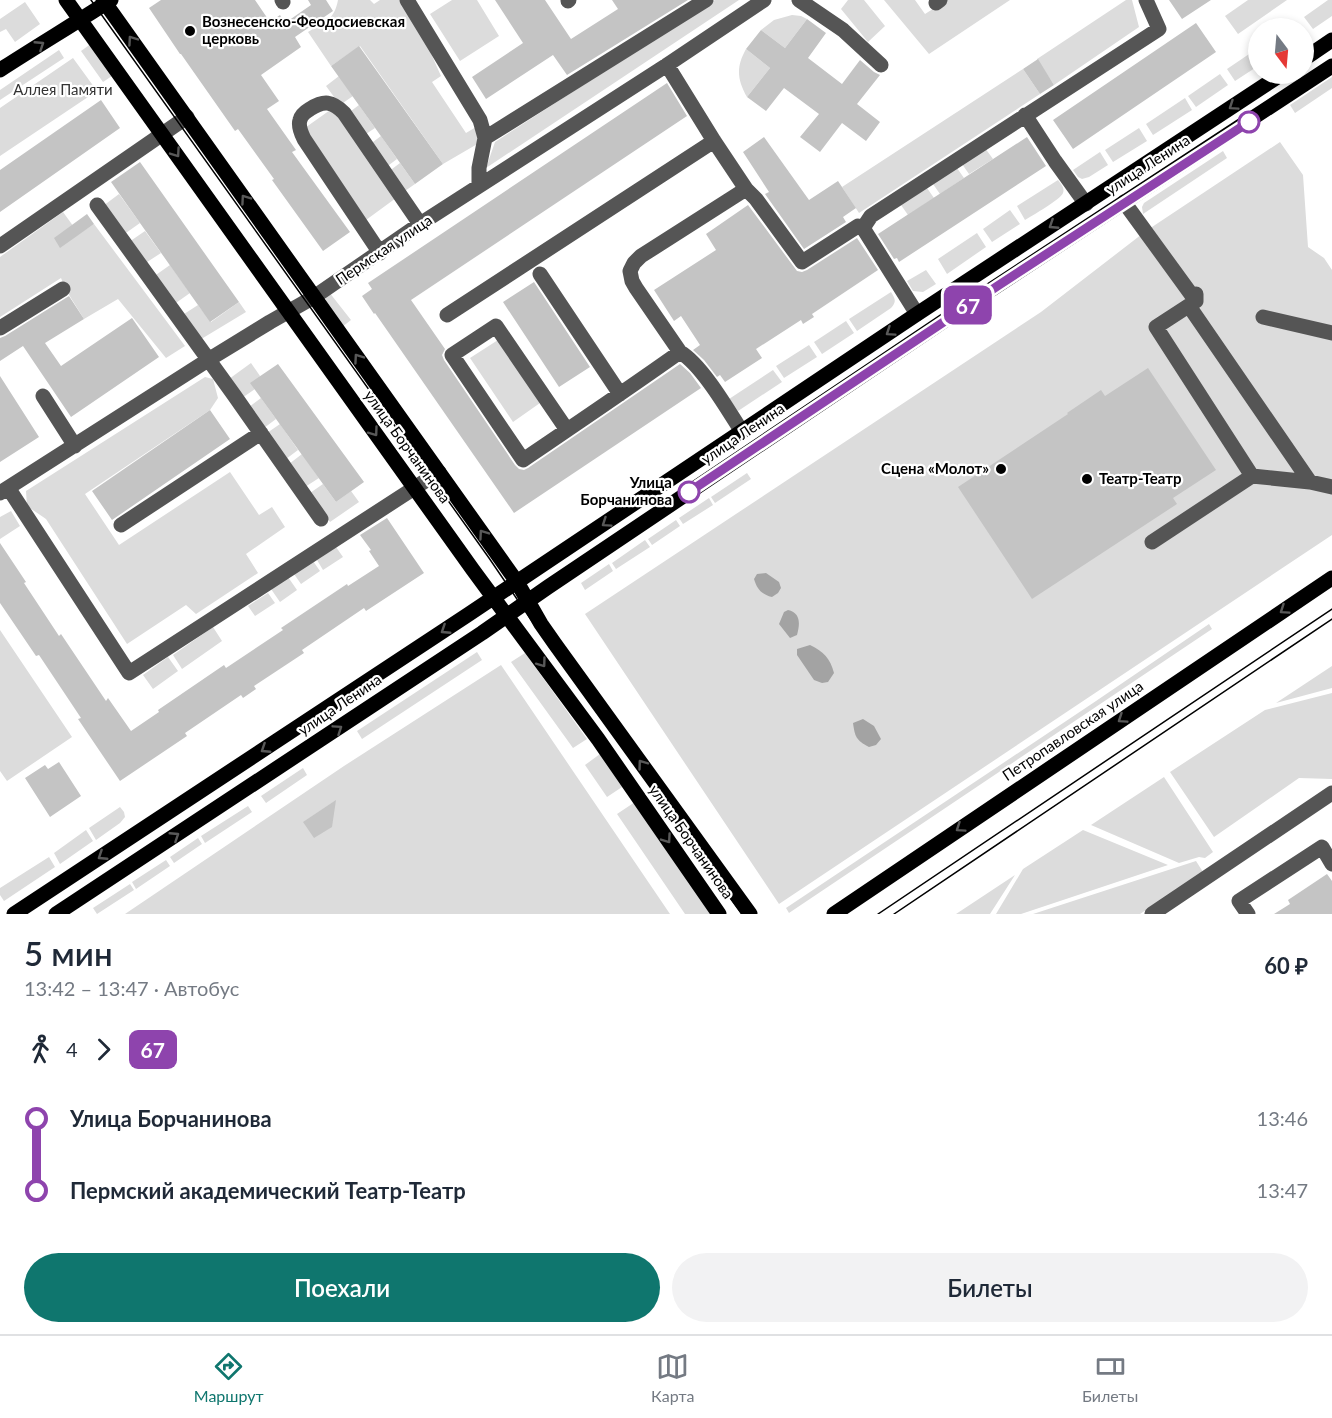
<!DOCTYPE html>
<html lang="ru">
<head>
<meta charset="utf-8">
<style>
	body { margin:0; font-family:Lato,sans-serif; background:#f2f2f3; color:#1f2937; height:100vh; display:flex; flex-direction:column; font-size:22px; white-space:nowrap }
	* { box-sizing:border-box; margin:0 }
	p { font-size:20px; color:#747a83 }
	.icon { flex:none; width:33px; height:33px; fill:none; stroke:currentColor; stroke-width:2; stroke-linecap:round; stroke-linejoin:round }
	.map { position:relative; height:914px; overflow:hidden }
	.details { display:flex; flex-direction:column; background:#fff; flex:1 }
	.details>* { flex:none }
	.badge { padding:0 12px; border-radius:9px; font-size:21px; line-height:39px }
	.needle { width:39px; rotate:164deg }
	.tools { position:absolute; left:1248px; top:18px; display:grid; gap:12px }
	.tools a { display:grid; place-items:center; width:66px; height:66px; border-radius:50%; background:#fff; box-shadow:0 3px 9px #0003; font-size:30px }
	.map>.badge { position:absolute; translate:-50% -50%; box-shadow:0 0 0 3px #fff }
	.legs { display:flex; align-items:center; gap:9px; height:66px; padding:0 24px; font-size:20px }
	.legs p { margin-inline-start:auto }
	.head { display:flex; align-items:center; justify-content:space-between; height:102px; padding:0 24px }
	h1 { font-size:33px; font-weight:600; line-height:45px }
	.primary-button { display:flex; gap:12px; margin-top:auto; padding:12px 24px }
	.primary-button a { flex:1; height:69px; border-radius:36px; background:#0f766e; color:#fff; font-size:24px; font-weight:600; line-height:69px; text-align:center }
	.primary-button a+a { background:#f2f2f3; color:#1f2937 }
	ul { padding:0 24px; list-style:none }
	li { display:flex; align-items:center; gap:21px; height:72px; font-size:22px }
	li i { display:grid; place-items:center; width:9px; height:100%; margin:0 8px; background:currentColor }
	li i::after { content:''; width:15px; height:15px; margin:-8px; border:4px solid; border-radius:50%; background:#fff }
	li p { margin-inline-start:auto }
	li:first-child i { background:linear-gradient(#0000 50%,currentColor 0) }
	li:last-child i { background:linear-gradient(currentColor 50%,#0000 0) }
	.dock { display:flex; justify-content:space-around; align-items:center; height:84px; border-top:2px solid #e0e1e3; background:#fff; font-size:16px; color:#747a83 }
	.dock a { display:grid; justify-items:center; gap:3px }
	.dock .active { color:#0f766e }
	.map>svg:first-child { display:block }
</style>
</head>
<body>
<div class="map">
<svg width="1332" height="914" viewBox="0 0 1332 914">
	<rect width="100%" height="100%" fill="#fff"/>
	<path fill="#dcdcdc" d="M 338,0 L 370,0 L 374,4 L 380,0 L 401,0 L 424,38 L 441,76 L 432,82 L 466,133 L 476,127 L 479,143 L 443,164 L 360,46 L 331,66 L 308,32 C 324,22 334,21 338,0 Z
		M 452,0 L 477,0 L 499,36 L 460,61 L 430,14 Z
		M 715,0 L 739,0 L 486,168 L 495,142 Z
		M 848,0 L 864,0 L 885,26 L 868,42 L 841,9 Z
		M 884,0 L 915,0 L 925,14 L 947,0 L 1010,0 L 929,54 Z
		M 1126,0 L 1132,0 L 1139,27 L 1054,85 L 1037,59 Z
		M 1248,0 L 1287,0 L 1238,34 L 1225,16 Z
		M 1328,0 L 1332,0 L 1332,16 L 1313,29 L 1304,17 Z
		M 25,2 L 40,24 L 15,42 L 6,29 L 0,32 L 0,19 Z
		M 792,15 L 801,16 L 807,19 L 785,48 L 761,30 L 774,20 Z
		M 92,43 L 115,74 L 103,82 L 81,51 Z
		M 1258,48 L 1258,66 L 1235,81 L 1227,69 Z
		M 746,49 L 770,68 L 747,97 C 737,79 736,67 746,49 Z
		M 59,50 L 64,58 L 0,100 L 0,90 Z
		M 73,58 L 97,91 L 0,156 L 0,108 Z
		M 1023,69 L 1040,94 L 859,213 L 842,187 Z
		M 1220,74 L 1228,85 L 1196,107 L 1188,96 Z
		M 339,76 L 353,96 L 340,105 L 326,86 Z
		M 1332,77 L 1332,88 L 1295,113 L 1290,105 Z
		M 1185,98 L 1192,110 L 1153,135 L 1146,124 Z
		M 359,105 L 375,128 L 363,136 L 347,114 Z
		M 333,108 L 396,198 L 366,220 L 302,130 Z
		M 1139,128 L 1147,141 L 1113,162 L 1105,150 Z
		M 381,136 L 397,159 L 385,168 L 369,145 Z
		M 1280,142 L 1303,175 L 1308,247 L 1324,258 L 1332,270 L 1332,535 L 779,904 L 585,614 L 1041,312 L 1146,231 Z
		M 985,148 L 993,159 L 969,174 L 962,164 Z
		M 1223,151 L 1227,158 L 1143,214 L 1142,207 L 1144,203 Z
		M 1100,152 L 1108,165 L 1089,177 L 1082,179 L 1078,177 L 1073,170 Z
		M 400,163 L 415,184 L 402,193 L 388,172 Z
		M 957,168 L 964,178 L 940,194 L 933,184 Z
		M 1058,180 C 1061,184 1065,188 1063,193 C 1060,200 1033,215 1025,220 L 1017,206 Z
		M 927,188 L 934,198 L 908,215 L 901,205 Z
		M 119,194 L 140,223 L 123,235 L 103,206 Z
		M 1010,210 L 1020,224 L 992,242 L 983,229 Z
		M 63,212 L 79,234 L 94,224 L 185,346 L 166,358 L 118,299 L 84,319 L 66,290 L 61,278 L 0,317 L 0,257 Z
		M 145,231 L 161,253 L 144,264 L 129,242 Z
		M 977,233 L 986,247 L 947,274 L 938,259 Z
		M 170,265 L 190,293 L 173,305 L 153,277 Z
		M 926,270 L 936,284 L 923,292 L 913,291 L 907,281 Z
		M 329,292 L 351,320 L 342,327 L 325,301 L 326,296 Z
		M 891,292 C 895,299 897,301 891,308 L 857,331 L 849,319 Z
		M 239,302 L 246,312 L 198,341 L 181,316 L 198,305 L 211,322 Z
		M 846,321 L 854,333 L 822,354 L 814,342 Z
		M 498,340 L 540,403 L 513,422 L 470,358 Z
		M 809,345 L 817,357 L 784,378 L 776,366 Z
		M 251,363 L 260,376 L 255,389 L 242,398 L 229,379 Z
		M 773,370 L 782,382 L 738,411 L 729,399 Z
		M 205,377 L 213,379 L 218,398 L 210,410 L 85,494 L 119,545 L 230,472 L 259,515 L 272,507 L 285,527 L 246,554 L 258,573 L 196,614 L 186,605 L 127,644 L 46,519 L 27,506 L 26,491 Z
		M 261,398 L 276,419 L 264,428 L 249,407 Z
		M 280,424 L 298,450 L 286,459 L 267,433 Z
		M 302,454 L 319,478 L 305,487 L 289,464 Z
		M 747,473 L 751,479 L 715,503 L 711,497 Z
		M 323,484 L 336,502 L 351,491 L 359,502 L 330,522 L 310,493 Z
		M 709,498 L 713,505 L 683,524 L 679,518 Z
		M 11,511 L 20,526 L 0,539 L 0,517 Z
		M 676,520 L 680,526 L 652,545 L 648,539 Z
		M 645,540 L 650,547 L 616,569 L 612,563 Z
		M 336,547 L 343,557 L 323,570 L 317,560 Z
		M 313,561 L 320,571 L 301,584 L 294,574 Z
		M 609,564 L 613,571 L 585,590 L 581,583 Z
		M 288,577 L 297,590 L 280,602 L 271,589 Z
		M 268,593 L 275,603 L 255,616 L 248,606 Z
		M 1209,624 L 1212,629 L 789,913 L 786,908 L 1096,701 Z
		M 213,627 L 222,641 L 182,669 L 173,655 Z
		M 0,630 L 72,737 L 7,781 L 0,771 Z
		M 477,652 L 482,660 L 362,739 L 357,731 Z
		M 525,653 L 587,739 L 573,748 L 511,662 Z
		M 168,657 L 178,671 L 153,689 L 143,675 Z
		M 501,665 L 670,914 L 125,914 L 344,766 Z
		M 1332,666 L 1332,688 L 1276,703 Z
		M 1332,693 L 1332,779 L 1299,778 L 1214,837 L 1170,772 L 1265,710 Z
		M 600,754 L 622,787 L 607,797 L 585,765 Z
		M 303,768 L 307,775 L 266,803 L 261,796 Z
		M 1164,777 L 1213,852 L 1205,858 L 1199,857 L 1179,863 L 1091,825 Z
		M 635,802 L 712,914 L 685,914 L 617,814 Z
		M 248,806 L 252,812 L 205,843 L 201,836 Z
		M 120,807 L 124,812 L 125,817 L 120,823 L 96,840 L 89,828 Z
		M 86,830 L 93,841 L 60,864 L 54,853 Z
		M 1083,830 L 1168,865 L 1021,914 L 996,914 L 1023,869 Z
		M 198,838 L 202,844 L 174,863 L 170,857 Z
		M 49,857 L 55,867 L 4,901 L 0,895 L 0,888 Z
		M 166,860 L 170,866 L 136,889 L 132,882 Z
		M 1196,861 L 1203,872 L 1140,914 L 1033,914 Z
		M 1015,875 L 990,914 L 956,914 Z
		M 130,884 L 134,890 L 97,914 L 93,908 Z"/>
	<path fill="#a3a3a3" d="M 766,573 L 779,582 L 781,588 L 778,593 L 772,597 C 761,594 757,589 754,579 L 757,574 Z
		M 788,610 C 801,613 800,624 797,635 L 790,638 L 779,624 L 784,612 Z
		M 810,645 C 824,652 830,658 834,673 L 828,682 L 822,683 L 814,680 L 797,655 L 797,649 Z
		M 863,719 L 874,726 L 881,739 L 876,745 L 869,747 C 856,740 855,737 853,723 Z"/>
	<path fill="#c4c4c4" d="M 161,0 L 255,0 L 270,22 L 280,15 L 285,23 L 311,5 L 308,0 L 326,0 L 333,11 L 295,37 L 301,47 L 261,75 L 279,101 L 267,109 L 296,150 L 292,152 L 350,232 L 323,251 L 272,180 L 274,179 L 238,129 L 235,131 L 181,54 L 180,54 L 149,8 Z
		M 495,0 L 545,0 L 571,39 L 618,9 L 612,0 L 688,0 L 567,75 L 553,55 L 486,99 L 472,77 L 523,43 Z
		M 1169,0 L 1211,0 L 1182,19 Z
		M 807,19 L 826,33 L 808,58 L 842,84 L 860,60 L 874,72 L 880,75 L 857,104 L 880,122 L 866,141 L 842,123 L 820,152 L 800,137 L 819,114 L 784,88 L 766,111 L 747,97 L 770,68 L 746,49 L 761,30 L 785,48 Z
		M 1196,23 L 1216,52 L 1073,149 L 1053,120 Z
		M 359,46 L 443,164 L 415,184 L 331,66 Z
		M 1038,59 L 1054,85 L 1040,94 L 1023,69 Z
		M 667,83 L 687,116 L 411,300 L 445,349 L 442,355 L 444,360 L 515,465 L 519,469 L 524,470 L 528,468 L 680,364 L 690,373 L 701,388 L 514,513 L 375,313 L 374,314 L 362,296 L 372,289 L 368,283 Z
		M 101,100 L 120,128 L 0,212 L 0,170 Z
		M 764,137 L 809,200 L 838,181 L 856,208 L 843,217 L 846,222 L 804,249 L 765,194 L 769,192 L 743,152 Z
		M 1027,137 L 1046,166 L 899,262 L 897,258 L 894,259 L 878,234 Z
		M 140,162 L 239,302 L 210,322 L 111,182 Z
		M 748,205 L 797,271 L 802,272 L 807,270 L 857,238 L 878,270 L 812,314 L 814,317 L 803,324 L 801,320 L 756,349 L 762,358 L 725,382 L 720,375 L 717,377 L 704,360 L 693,350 L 700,345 L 681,316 L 674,321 L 654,290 L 716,250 L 706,234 Z
		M 87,214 L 94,224 L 60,248 L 54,238 Z
		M 534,282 L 590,367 L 559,387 L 503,302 Z
		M 69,296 L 84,319 L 45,343 L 61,366 L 132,318 L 159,357 L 71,417 L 23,346 L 0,361 L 0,338 L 5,336 Z
		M 278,364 L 364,482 L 336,502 L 250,383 Z
		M 1148,368 L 1216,470 L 1173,498 L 1177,504 L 1032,599 L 958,487 L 1068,414 L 1067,413 L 1101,390 L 1105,396 Z
		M 0,376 L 39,437 L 0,462 Z
		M 210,410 L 230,439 L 112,520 L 92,491 Z
		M 387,518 L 424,573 L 366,611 L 364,608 L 302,650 L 304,653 L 254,686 L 256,689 L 243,698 L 241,695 L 185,733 L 187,736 L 120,781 L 78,719 L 81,718 L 39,655 L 36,656 L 0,603 L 0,543 L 26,582 L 24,583 L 59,636 L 61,634 L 106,701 L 108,698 L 131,731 L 159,712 L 158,710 L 224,665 L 226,668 L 283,630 L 281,628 L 347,584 L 348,586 L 379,566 L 369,551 L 371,550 L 360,535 Z
		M 59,762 L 81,796 L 50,817 L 25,778 L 45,765 L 48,769 Z
		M 336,800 L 332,827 L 314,838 L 303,822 Z
		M 1327,874 L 1332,881 L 1332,914 L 1274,914 L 1290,904 L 1288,900 Z"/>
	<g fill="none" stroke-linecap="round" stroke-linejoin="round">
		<path stroke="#555" stroke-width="15" d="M 282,0 L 283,2
			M 407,0 L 480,120 L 485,138 L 706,0
			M 799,0 L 843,30 L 881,65
			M 568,1 L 569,0
			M 936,3 L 940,0
			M 667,65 L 714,141 L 746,189 L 756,199 L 802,262 L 858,226 L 863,228 L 917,314
			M 1025,115 L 1055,161 L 1086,204
			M 479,186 L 479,168 L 485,138
			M 1124,202 L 1196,301
			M 97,205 L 234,395 L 321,519
			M 863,228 L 871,216 L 1159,29 L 1146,0
			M 0,246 L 187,117
			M 380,253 L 304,139 C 301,133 298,126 300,120 C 301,115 305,112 310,109 C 324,100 332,101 344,113 L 420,224
			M 540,274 L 620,394
			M 1196,294 L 1196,301 L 1156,327 L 1252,476 L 1310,482 L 1332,487
			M 1189,306 L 1310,482
			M 447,315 L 714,141
			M 1263,317 L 1332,333
			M 0,328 L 63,289
			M 43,396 L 75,446
			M 567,430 L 496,326 L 452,355 L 523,460 C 576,424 628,389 680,352
			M 742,432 C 728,410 702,365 680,352 L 636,288 L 632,281 L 630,271 L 634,263 L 641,256 L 746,189
			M 9,489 L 129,673 L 439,472
			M 0,493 L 208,360 L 270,322 L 314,297 L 420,224 L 667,65 L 764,0
			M 121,525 L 261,433
			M 1152,542 L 1252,476
			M 1152,914 L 1332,793
			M 1248,914 L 1239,901 L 1322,847 L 1332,864"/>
		<path stroke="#000" stroke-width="15" d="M 66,0 L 473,570 L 598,739 L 719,914
			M 103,0 L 517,582 L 541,624 L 555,644 L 750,914
			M 1304,59 L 1332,40
			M 0,70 C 37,46 74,24 111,0
			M 14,914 L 469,614 L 917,314 L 1282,74
			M 56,914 L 482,633 L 548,587 L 963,308 L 1332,66
			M 834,914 L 1332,578"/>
		<path stroke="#000" stroke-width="1.5" d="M 91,0 L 489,558 L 536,627 L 742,914
			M 878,914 L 1332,609
			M 894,914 L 1332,619"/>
	</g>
	<defs><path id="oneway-chevron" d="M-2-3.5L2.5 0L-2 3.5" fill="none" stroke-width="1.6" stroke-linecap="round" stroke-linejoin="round" transform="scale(1.5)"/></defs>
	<g stroke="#595959">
		<use href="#oneway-chevron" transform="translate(132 40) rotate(-125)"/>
		<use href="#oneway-chevron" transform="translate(40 45) rotate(-33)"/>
		<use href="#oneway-chevron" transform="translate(1233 106) rotate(146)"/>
		<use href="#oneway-chevron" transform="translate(176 153) rotate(55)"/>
		<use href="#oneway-chevron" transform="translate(245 199) rotate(-125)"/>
		<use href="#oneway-chevron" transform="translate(1053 225) rotate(147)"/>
		<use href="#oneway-chevron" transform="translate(890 332) rotate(146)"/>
		<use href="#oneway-chevron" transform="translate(358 358) rotate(-125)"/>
		<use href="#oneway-chevron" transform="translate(374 432) rotate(54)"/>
		<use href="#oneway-chevron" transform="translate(606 523) rotate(146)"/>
		<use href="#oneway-chevron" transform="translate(483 534) rotate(-125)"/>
		<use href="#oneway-chevron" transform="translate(1284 610) rotate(146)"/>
		<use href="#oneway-chevron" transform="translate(445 630) rotate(147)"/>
		<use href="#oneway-chevron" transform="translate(542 663) rotate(54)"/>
		<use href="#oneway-chevron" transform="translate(1122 719) rotate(146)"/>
		<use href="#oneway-chevron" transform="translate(338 729) rotate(-34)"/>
		<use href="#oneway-chevron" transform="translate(265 749) rotate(147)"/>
		<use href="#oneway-chevron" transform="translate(642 764) rotate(-126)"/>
		<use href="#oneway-chevron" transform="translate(960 828) rotate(146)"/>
		<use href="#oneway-chevron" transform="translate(175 836) rotate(-33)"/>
		<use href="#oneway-chevron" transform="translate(667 839) rotate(55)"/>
		<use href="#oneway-chevron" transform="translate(102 856) rotate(147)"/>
	</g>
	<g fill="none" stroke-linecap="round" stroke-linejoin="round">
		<g stroke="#fff" stroke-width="14">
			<path id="line-1" d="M 689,492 L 999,285 L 1249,122"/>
		</g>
		<use href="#line-1" stroke="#8e44ad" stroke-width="9"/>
	</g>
	<g fill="#000" stroke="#fff" stroke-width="2">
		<circle cx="190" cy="31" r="6"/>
		<circle cx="1001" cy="469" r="6"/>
		<circle cx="1087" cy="479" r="6"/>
	</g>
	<g fill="#fff" stroke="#8e44ad" stroke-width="3">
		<circle cx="1249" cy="122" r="10"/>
		<circle cx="689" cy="492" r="10"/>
	</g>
	<g text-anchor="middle" stroke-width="4.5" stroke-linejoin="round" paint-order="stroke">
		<g font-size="15" font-weight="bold" fill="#000" stroke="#fff" text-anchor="start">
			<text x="202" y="27">Вознесенско-Феодосиевская<tspan x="202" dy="17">церковь</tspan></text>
			<text x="989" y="474" text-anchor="end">Сцена «Молот»</text>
			<text x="1099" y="484">Театр-Театр</text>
		</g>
		<g font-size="15" fill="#333" stroke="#fff">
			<text x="63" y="95">Аллея Памяти</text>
		</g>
		<g font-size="15" fill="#000" stroke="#fff">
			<text transform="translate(1148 165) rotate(-33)" y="5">улица Ленина</text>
			<text transform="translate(384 250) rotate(-34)" y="5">Пермская улица</text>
			<text transform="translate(743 434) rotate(-34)" y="5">улица Ленина</text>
			<text transform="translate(407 447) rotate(54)" y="5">улица Борчанинова</text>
			<text transform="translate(340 705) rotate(-34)" y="5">улица Ленина</text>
			<text transform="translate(1073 731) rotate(-34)" y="5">Петропавловская улица</text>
			<text transform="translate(691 842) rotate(55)" y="5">улица Борчанинова</text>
		</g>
		<g font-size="15" font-weight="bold" fill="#000" stroke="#fff" text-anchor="end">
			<text x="672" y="488">Улица<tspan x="672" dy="17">Борчанинова</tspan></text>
		</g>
	</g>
</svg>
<div class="tools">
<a><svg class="needle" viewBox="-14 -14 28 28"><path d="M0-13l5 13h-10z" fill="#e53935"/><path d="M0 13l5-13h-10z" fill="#747a83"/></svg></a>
</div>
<b class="badge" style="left:968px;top:305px;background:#8e44ad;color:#fff">67</b>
</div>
<section class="details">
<div class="head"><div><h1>5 мин</h1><p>13:42 – 13:47 · Автобус</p></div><b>60 ₽</b></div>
<div class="legs"><svg class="icon" aria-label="walk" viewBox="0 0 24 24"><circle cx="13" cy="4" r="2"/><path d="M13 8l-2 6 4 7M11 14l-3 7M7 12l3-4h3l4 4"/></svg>4<svg class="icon" aria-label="forward" viewBox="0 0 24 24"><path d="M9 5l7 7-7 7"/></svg><b class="badge" style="background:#8e44ad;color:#fff">67</b></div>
<ul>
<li><i style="color:#8e44ad"></i><b>Улица Борчанинова</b><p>13:46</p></li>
<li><i style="color:#8e44ad"></i><b>Пермский академический Театр-Театр</b><p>13:47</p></li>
</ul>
<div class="primary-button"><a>Поехали</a><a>Билеты</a></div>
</section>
<nav class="dock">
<a class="active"><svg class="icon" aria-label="directions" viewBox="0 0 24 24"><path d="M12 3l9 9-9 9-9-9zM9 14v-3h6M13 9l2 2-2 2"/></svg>Маршрут</a>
<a><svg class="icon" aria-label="map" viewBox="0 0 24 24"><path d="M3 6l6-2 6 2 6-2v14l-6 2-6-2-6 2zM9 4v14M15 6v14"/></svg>Карта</a>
<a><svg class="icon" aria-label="tickets" viewBox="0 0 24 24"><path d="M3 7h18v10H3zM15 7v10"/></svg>Билеты</a>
</nav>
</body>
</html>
